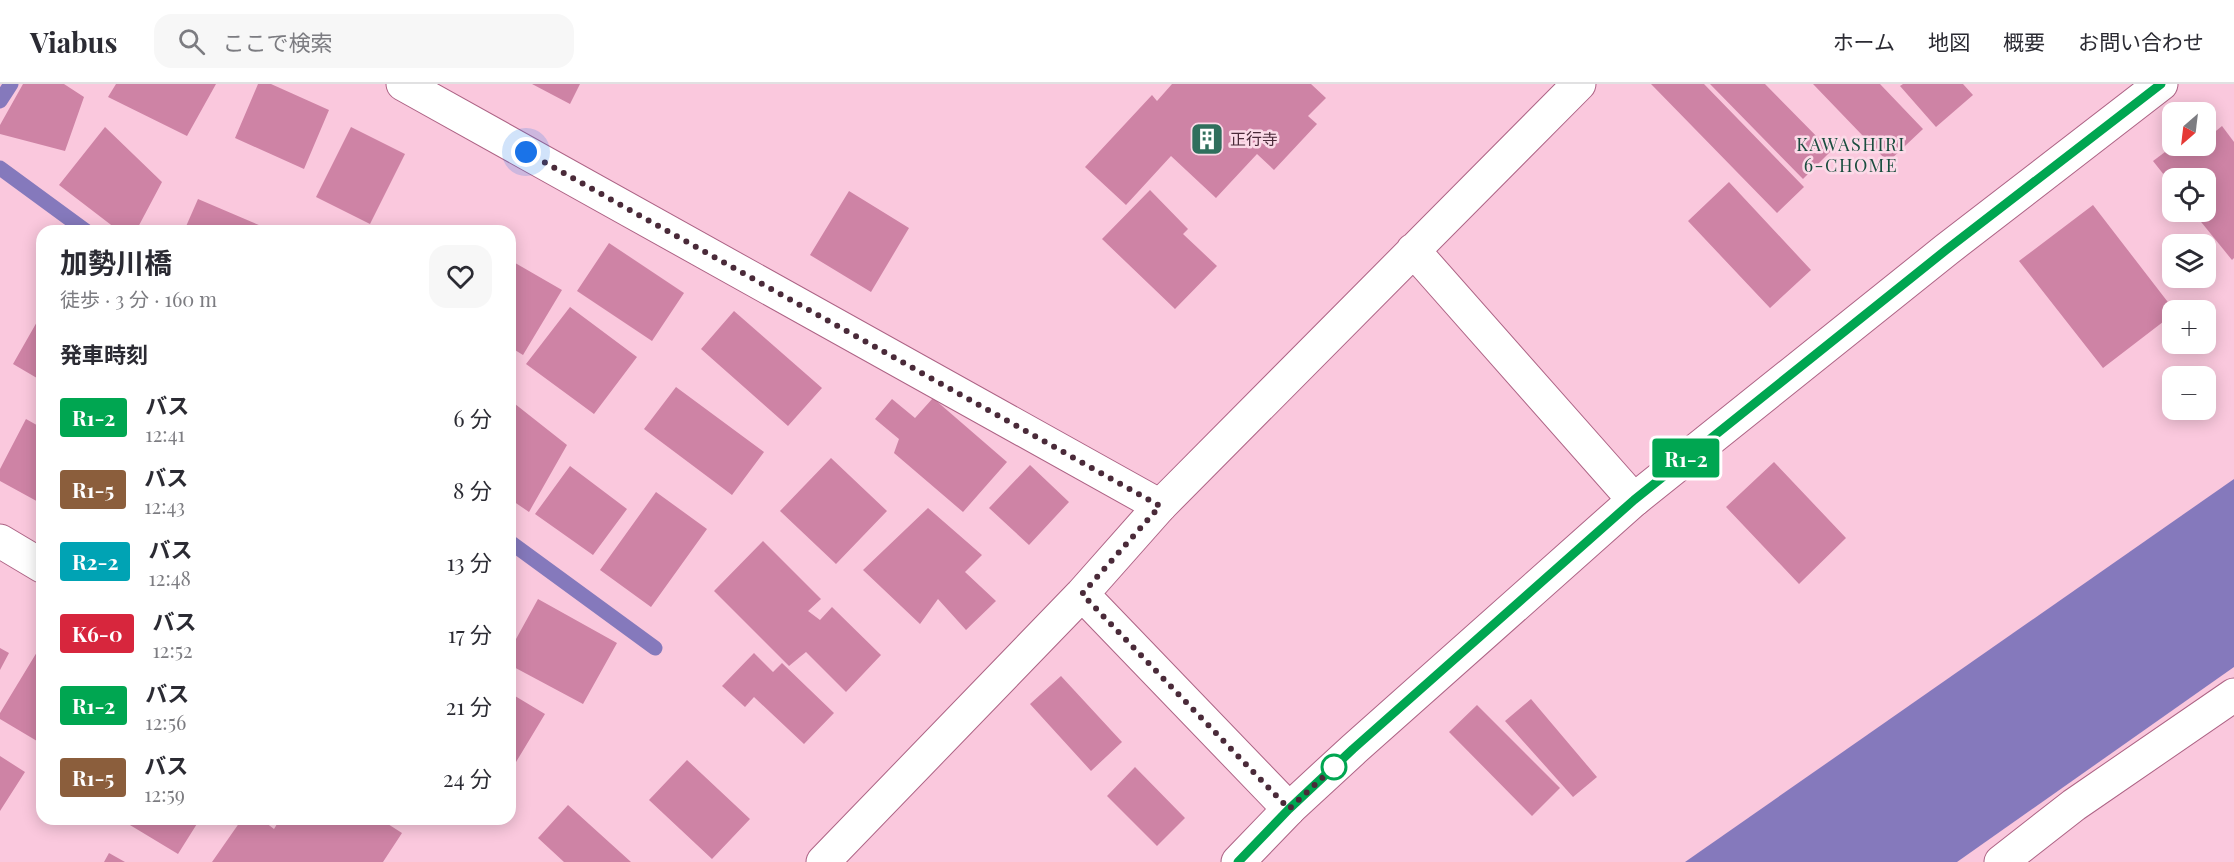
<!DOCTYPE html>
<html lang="ja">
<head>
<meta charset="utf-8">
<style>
	body { margin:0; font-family:"Playfair Display","Noto Sans JP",serif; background:#f7f7f7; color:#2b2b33; height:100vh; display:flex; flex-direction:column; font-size:22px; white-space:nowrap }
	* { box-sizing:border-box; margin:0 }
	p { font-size:20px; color:#7c7c81 }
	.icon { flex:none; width:33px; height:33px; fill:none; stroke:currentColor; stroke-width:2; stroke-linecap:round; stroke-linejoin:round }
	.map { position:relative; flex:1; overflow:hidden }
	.sheet { position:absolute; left:36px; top:141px; width:480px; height:600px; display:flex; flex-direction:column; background:#fff; border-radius:18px; box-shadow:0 3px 15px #0003 }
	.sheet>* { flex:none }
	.badge { padding:0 12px; border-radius:4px; font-size:21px; line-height:39px }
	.needle { width:39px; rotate:208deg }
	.buttons { position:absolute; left:2162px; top:18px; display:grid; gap:12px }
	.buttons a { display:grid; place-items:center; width:54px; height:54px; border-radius:12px; background:#fff; box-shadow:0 3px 15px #0003; font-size:30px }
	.you { position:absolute; width:30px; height:30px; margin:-15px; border:4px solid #fff; border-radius:50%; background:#1a73e8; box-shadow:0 0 0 9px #1a73e833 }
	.map>.badge { position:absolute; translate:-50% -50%; box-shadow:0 0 0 3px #fff }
	h2 { padding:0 24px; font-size:22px; line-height:54px }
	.round { display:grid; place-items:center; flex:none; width:63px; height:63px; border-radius:18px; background:#f7f7f7 }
	.headline { display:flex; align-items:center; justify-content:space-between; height:102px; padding:0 24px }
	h1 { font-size:28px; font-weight:700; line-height:45px }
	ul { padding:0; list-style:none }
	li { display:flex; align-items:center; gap:18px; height:72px; padding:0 24px }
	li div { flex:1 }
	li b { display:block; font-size:22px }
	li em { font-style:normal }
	li .badge { min-width:66px; font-weight:700; text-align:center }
	header { display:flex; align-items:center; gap:36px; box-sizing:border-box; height:84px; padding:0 30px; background:#fff; border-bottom:2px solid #e1e1e2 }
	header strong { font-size:28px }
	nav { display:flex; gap:33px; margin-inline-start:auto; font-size:21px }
	.search { width:420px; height:54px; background:#f7f7f7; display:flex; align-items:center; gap:15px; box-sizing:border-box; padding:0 21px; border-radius:18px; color:#7c7c81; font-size:22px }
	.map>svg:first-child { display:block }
</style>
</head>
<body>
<header>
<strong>Viabus</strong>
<div class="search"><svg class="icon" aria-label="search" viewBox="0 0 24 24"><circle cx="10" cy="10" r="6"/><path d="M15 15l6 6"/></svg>ここで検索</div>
<nav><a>ホーム</a><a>地図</a><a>概要</a><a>お問い合わせ</a></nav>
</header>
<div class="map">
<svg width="2234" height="778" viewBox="0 0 2234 778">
	<rect width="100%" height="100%" fill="#fac8dd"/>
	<path fill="#8579bc" d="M 2234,395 L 2234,583 L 1957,778 L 1685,778 Z"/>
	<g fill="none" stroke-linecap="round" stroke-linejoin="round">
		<path stroke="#8579bc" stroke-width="15" d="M 0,17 L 11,0
			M 0,84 L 86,147
			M 510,458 L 655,564"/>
	</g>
	<path fill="#ce83a5" d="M 23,0 L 64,0 L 84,13 L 65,67 L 0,50 L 0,41 Z
		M 116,0 L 216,0 L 187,52 L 108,13 Z
		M 258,0 L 271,0 L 329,26 L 304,85 L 235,54 Z
		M 532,0 L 580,0 L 570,20 Z
		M 1172,0 L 1311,0 L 1326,14 L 1308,32 L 1317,40 L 1274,86 L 1257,70 L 1216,114 L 1171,72 L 1126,121 L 1085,83 L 1152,11 L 1157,17 Z
		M 1651,0 L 1704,0 L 1804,103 L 1777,129 Z
		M 1710,0 L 1765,0 L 1831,67 L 1803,95 Z
		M 1813,0 L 1880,0 L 1923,45 L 1888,78 Z
		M 1903,0 L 1963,0 L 1973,11 L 1936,43 L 1900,2 Z
		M 2222,42 L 2234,58 L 2234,174 L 2232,176 L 2193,128 L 2205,128 L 2205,94 L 2172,94 L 2172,101 L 2153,77 L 2173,62 L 2185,62 L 2190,68 L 2198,62 L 2205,62 L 2205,56 Z
		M 105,43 L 162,98 L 136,147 L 119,147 L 59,101 Z
		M 351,43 L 405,70 L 370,140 L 316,113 Z
		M 1729,98 L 1811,186 L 1770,224 L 1688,137 Z
		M 1150,106 L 1188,145 L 1183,150 L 1217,182 L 1175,225 L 1102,155 Z
		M 849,107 L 909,144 L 871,208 L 810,171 Z
		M 198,115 L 266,144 L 265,147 L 184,147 Z
		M 2093,121 L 2174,226 L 2172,226 L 2172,231 L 2103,284 L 2019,177 Z
		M 609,159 L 684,209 L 652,257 L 577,207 Z
		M 510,176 L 562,206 L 523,271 L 510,263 Z
		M 570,223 L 637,273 L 594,330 L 526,280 Z
		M 734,227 L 822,304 L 788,342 L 701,265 Z
		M 42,229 L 42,297 L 13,280 Z
		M 676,303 L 764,368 L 732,411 L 644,345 Z
		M 933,314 L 1007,378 L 963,428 L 894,369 L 899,355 L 875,335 L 892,315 L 915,334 Z
		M 510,316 L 567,361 L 529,428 L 510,415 Z
		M 26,335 L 42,344 L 42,420 L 0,397 L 0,385 Z
		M 831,374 L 887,427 L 836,480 L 780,427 Z
		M 1774,378 L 1846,454 L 1799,500 L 1726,423 Z
		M 1030,381 L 1069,418 L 1029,461 L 989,424 Z
		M 570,382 L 627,425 L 593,471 L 535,430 Z
		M 656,408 L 707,445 L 651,523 L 600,486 Z
		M 928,424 L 982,471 L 965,488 L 996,517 L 966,546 L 938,515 L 920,540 L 863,486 Z
		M 763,457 L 821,515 L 808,527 L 820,536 L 832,523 L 881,571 L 846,608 L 806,568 L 789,582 L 714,507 Z
		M 538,515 L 617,559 L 583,620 L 510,581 L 510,566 Z
		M 0,564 L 9,569 L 0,586 Z
		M 37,568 L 42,571 L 42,660 L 0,635 L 0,629 Z
		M 754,569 L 773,588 L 782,579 L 834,629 L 804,660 L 754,613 L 745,623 L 722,602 Z
		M 1061,592 L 1122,658 L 1091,687 L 1030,620 Z
		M 510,609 L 545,630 L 510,688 Z
		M 1531,615 L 1597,693 L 1573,713 L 1505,637 Z
		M 1477,621 L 1560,704 L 1532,732 L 1449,648 Z
		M 0,672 L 25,688 L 0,727 Z
		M 687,676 L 750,735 L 712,775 L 649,716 Z
		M 1135,683 L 1185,734 L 1157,762 L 1107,712 Z
		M 568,721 L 631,778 L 564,778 L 538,754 Z
		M 120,735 L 200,735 L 178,770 Z
		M 242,735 L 261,735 L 274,745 L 280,735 L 380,735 L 402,749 L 383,778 L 212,778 Z
		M 109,769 L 125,778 L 104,778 Z"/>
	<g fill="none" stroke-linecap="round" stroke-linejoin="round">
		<g stroke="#ad6385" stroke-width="35">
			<path id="minor" d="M 1413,166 L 1634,416
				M 0,457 L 42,482
				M 1082,510 L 1289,725
				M 823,778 L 1082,510 L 1160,422 L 1579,0
				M 2001,778 L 2074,721 L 2234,611"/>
		</g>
		<g stroke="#ad6385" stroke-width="35">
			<path id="tertiary" d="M 403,0 L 1160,422"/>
		</g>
		<g stroke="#ad6385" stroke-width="35">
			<path id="primary" d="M 1238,778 L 1289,725 L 1354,665 L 1634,416 L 1946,166 L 2161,0"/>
		</g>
		<use href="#minor" stroke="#fff" stroke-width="33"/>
		<use href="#tertiary" stroke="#fff" stroke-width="33"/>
		<use href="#primary" stroke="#fff" stroke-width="33"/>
	</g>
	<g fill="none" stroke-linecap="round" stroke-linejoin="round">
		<g stroke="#fff" stroke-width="14">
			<path id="line" d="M 1238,778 L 1289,725 L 1353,665 L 1634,416 L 1946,166 L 2161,0"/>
		</g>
		<use href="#line" stroke="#00a651" stroke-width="9"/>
		<path stroke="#4a2a39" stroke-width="6" stroke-dasharray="0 10.8" d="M 526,68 L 1160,422 L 1082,510 L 1289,725 L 1337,680 L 1334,683"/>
	</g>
	<defs>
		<g id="building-square" transform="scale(1.725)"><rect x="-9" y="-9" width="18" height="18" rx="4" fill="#306f5d" stroke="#fcdae8"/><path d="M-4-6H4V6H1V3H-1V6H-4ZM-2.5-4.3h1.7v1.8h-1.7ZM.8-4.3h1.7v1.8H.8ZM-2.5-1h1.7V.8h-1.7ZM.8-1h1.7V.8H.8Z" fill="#fff"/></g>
	</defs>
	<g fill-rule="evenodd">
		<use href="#building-square" x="1207" y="55"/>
	</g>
	<circle fill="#fff" stroke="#00a651" stroke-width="3" cx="1334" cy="683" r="12"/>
	<g text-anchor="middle" stroke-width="5" stroke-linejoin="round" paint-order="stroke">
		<g font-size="16" fill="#4a2a39" stroke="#fcdae8" text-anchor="start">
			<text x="1230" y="61">正行寺</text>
		</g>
		<g font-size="18" letter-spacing="1.5" fill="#194d3e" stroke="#fcdae8">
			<text x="1851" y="67">KAWASHIRI<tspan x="1851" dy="21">6-CHOME</tspan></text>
		</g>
	</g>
</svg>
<div class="buttons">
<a><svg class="needle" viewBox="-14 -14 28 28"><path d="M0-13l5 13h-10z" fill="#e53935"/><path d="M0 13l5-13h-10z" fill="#7c7c81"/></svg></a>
<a><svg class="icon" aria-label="locate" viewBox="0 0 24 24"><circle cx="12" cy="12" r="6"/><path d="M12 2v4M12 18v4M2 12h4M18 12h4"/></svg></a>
<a><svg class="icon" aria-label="layers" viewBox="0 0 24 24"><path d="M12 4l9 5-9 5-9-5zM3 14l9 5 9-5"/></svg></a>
<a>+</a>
<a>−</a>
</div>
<div class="you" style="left:526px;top:68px"></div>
<b class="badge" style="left:1686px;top:374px;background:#00a651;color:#fff">R1-2</b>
<section class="sheet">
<div class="headline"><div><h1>加勢川橋</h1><p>徒歩 · 3 分 · 160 m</p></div><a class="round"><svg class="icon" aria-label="heart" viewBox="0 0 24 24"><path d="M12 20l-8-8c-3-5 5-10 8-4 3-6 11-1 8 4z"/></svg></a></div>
<h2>発車時刻</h2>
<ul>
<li><span class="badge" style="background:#00a651;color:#fff">R1-2</span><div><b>バス</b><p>12:41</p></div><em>6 分</em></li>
<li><span class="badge" style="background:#8b5e3c;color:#fff">R1-5</span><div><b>バス</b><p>12:43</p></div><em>8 分</em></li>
<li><span class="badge" style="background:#00a3b4;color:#fff">R2-2</span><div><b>バス</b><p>12:48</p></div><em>13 分</em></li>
<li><span class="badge" style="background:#d7263d;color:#fff">K6-0</span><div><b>バス</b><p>12:52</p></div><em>17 分</em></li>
<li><span class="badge" style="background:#00a651;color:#fff">R1-2</span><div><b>バス</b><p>12:56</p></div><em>21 分</em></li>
<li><span class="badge" style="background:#8b5e3c;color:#fff">R1-5</span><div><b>バス</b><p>12:59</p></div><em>24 分</em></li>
</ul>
</section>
</div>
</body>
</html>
